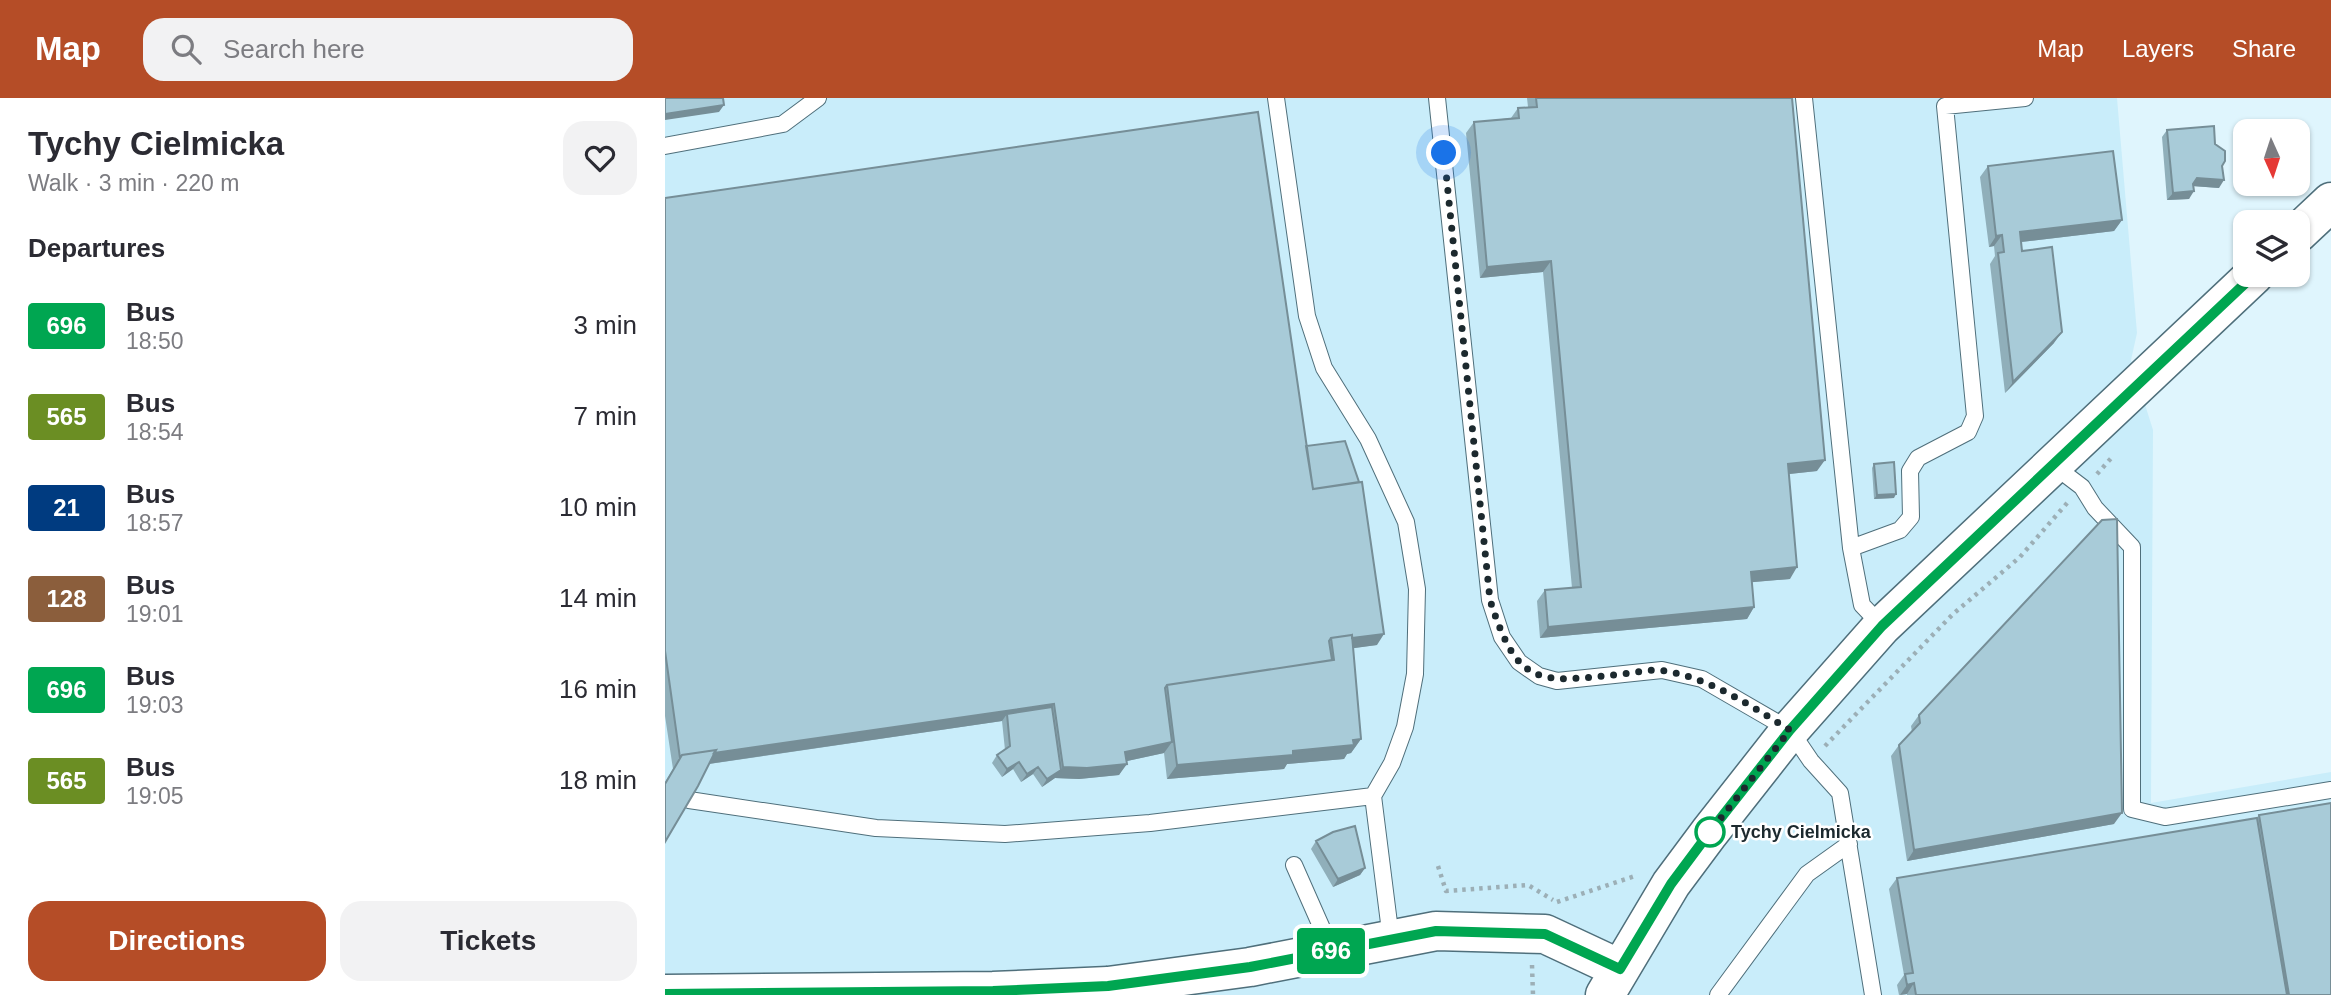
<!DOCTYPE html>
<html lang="en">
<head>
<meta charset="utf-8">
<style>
	body { margin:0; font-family:Helvetica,sans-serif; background:#f2f2f3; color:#2b2b33; height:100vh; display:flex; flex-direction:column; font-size:26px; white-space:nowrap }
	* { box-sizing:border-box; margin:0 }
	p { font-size:23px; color:#7c7c81 }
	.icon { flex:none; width:38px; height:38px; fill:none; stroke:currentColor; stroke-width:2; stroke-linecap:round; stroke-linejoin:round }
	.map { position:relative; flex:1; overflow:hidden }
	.drawer { display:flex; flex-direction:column; background:#fff; width:665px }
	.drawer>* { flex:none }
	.badge { padding:0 14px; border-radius:5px; font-size:24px; line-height:46px }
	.needle { width:46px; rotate:177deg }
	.controls { position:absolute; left:1568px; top:21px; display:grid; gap:14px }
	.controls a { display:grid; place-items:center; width:77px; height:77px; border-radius:14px; background:#fff; box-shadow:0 2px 5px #0004; font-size:35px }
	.you { position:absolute; width:35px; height:35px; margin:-18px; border:5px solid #fff; border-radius:50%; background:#1a73e8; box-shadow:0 0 0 10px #1a73e833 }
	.map>.badge { position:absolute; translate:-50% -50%; box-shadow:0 0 0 4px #fff }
	h2 { padding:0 28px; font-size:26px; line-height:63px }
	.round { display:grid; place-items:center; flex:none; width:74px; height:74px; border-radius:21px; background:#f2f2f3 }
	.headline { display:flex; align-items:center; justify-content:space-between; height:119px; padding:0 28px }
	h1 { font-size:33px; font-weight:700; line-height:52px }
	.button { display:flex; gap:14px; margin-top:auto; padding:14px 28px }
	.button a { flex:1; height:80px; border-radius:21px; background:#b54d27; color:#fff; font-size:28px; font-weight:700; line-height:80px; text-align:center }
	.button a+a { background:#f2f2f3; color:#2b2b33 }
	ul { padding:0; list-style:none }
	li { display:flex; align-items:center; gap:21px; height:91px; padding:0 28px }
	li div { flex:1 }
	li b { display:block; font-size:26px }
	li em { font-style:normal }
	li .badge { min-width:77px; font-weight:700; text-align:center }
	header { display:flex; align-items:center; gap:42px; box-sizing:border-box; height:98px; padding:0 35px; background:#b54d27; color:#fff }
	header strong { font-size:33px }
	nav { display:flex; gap:38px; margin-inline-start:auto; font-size:24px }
	.search { width:490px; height:63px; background:#f2f2f3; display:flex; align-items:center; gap:18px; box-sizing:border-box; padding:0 24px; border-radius:21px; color:#7c7c81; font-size:26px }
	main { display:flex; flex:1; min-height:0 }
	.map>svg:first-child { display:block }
</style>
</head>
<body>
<header>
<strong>Map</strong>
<div class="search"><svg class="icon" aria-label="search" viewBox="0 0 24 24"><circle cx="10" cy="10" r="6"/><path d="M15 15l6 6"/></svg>Search here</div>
<nav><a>Map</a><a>Layers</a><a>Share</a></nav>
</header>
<main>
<section class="drawer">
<div class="headline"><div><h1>Tychy Cielmicka</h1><p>Walk · 3 min · 220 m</p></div><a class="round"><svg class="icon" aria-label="heart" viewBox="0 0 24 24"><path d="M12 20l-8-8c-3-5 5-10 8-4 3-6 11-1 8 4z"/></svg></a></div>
<h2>Departures</h2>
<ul>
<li><span class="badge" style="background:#00a651;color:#fff">696</span><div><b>Bus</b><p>18:50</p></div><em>3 min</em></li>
<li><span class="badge" style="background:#6b8e23;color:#fff">565</span><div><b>Bus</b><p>18:54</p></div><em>7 min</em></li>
<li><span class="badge" style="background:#003b80;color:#fff">21</span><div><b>Bus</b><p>18:57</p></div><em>10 min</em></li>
<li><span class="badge" style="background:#8b5e3c;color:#fff">128</span><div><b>Bus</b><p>19:01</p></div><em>14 min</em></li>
<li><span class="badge" style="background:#00a651;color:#fff">696</span><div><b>Bus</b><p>19:03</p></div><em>16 min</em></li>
<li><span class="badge" style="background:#6b8e23;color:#fff">565</span><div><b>Bus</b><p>19:05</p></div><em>18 min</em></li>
</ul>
<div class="button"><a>Directions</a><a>Tickets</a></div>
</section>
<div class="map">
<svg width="1666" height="897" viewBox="0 0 1666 897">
	<rect width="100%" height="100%" fill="#dff5fd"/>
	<path fill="#c9edfa" d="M 0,0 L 1452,0 L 1472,235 L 1466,262 L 1488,332 L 1486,705 L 1666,674 L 1666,897 L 0,897 Z"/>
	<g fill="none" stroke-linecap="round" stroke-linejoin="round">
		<g stroke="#4f6f7b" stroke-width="18">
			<path id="service" d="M 772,0 L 825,502 L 837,539 L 854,564 L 874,578 L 892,583 L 997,572 L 1037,581 L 1125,632 L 1146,663 L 1175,695 L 1208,897
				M 1139,0 L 1186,450 L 1197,507 L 1217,528
				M 0,48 L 118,26 L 153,0
				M 1388,367 L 1417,389 L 1430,410 L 1467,449 L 1467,711 L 1500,719 L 1666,692
				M 1186,450 L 1235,432 L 1246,419 L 1245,373 L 1253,360 L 1303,334 L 1310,318 L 1280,8 L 1360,0
				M 708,698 L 726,841
				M 24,702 L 211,730 L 340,736 L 485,725 L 708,698 L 727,665 L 740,629 L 750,576 L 752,491 L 741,424 L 703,341 L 659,270 L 642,218 L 611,0
				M 629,767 L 667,853
				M 1053,897 L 1142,776 L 1184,746"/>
		</g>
		<g stroke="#4f6f7b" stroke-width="41">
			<path id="tertiary" d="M 1633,135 L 1666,104
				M 0,896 L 328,893 L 443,888 L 585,869 L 771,833 L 880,836 L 955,871
				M 940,897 L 1006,786 L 1044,735 L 1125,632 L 1217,528 L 1589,177"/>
		</g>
		<path stroke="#9cafb6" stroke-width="4.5" stroke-dasharray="3.5 5" stroke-linecap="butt" d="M 1432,376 L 1449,357
			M 1160,648 L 1288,516 L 1355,459 L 1403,404
			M 773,768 L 781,793 L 863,787 L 888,802
			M 892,804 L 970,778
			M 867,867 L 868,897"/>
		<use href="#service" stroke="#fff" stroke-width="16"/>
		<use href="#tertiary" stroke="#fff" stroke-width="38"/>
	</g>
	<path fill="#90afba" d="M 862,0 L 1127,0 L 1152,373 L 1124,376 L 1125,481 L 1087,484 L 1089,509 L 1082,521 L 875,540 L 872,503 L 880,492 L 907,490 L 878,174 L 815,180 L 801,35 L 809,24 L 846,20 L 853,10 L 863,9 Z
		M 1502,32 L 1550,46 L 1557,68 L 1554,90 L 1528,88 L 1524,101 L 1502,102 L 1497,39 Z
		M 1323,68 L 1457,122 L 1449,133 L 1356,144 L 1357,153 L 1389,245 L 1340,295 L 1325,166 L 1330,158 L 1329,148 L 1324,149 L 1315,79 Z
		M 0,100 L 641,348 L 712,547 L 688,550 L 696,641 L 686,655 L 682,656 L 679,661 L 622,666 L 619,671 L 502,681 L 499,655 L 462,663 L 454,677 L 414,681 L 390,680 L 377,689 L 368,676 L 356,684 L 348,671 L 337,679 L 327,665 L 332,657 L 340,652 L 337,623 L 44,666 L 0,744 L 0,684 L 8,671 L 0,618 Z
		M 1209,366 L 1229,400 L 1209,401 L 1207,370 Z
		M 1254,617 L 1449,726 L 1242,763 L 1226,658 L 1234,647 L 1247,634 L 1246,628 Z
		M 1594,717 L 1666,897 L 1242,897 L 1242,896 L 1234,897 L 1232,887 L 1239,877 L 1224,791 L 1232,780 L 1592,720 Z
		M 651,743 L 700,770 L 695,777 L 668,789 L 646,751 Z"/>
	<path fill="#768e97" d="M 59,7 L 54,14 L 0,22 L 0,16 Z
		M 1532,80 L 1559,82 L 1554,90 L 1527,88 Z
		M 1529,93 L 1524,101 L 1502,102 L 1508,95 Z
		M 1457,122 L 1449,133 L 1347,145 L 1355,134 Z
		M 1337,137 L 1329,148 L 1324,149 L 1331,138 Z
		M 886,163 L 878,174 L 815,180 L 822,169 Z
		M 1397,234 L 1389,245 L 1340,295 L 1348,284 Z
		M 1160,362 L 1152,373 L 1115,377 L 1123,366 Z
		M 1231,396 L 1229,400 L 1209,401 L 1212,397 Z
		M 1132,469 L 1125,481 L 1078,485 L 1086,474 Z
		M 1089,509 L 1082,521 L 875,540 L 883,529 Z
		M 719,536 L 712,547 L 668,553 L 667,543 Z
		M 389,606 L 381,617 L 342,616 L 337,623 L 9,671 L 16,660 Z
		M 696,641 L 686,655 L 682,656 L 679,661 L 622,666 L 619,671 L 502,681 L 512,667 L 628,653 Z
		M 507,644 L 499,655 L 453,665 L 460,654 Z
		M 354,664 L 348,671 L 337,679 L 342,671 Z
		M 462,666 L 454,677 L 414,681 L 390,680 L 377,689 L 382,681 L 396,672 L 398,669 Z
		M 373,669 L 368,676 L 356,684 L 362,676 Z
		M 1457,715 L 1449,726 L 1242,763 L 1249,752 Z
		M 700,770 L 695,777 L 668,789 L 673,781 Z
		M 1249,885 L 1242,896 L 1235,897 L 1242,887 Z"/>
	<path fill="#a8cbd8" stroke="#768e97" stroke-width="2" d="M 0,0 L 58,0 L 59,7 L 0,16 Z
		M 871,0 L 1127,0 L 1160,362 L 1123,366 L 1132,469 L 1086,474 L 1089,509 L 883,529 L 880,492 L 916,489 L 886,163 L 822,169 L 809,24 L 854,20 L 853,10 L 872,9 Z
		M 593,14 L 648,391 L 697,384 L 719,536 L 687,540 L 687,537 L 666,540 L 664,543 L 667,562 L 502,587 L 500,590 L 507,644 L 460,654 L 462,666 L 422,670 L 398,669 L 389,606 L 49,655 L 51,652 L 17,657 L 15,660 L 0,553 L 0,100 Z
		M 1549,28 L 1550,46 L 1560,53 L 1560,63 L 1557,68 L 1559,82 L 1532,80 L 1528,86 L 1529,93 L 1508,95 L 1502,32 Z
		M 1448,53 L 1457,122 L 1355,134 L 1357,153 L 1387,149 L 1397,234 L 1348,284 L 1333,155 L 1339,154 L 1337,137 L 1331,138 L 1323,68 Z
		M 680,343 L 694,384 L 648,391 L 641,348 Z
		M 1229,364 L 1231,396 L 1212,397 L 1209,366 Z
		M 1452,421 L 1457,715 L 1249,752 L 1234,647 L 1255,625 L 1254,617 L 1437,422 Z
		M 687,537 L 696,641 L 688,642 L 689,647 L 628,653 L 628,657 L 512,667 L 502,587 L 669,562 L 666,540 Z
		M 387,609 L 396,672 L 382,681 L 373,669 L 362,676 L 354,664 L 342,671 L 332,657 L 345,648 L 342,616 Z
		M 51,652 L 33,688 L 0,744 L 0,686 L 17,657 Z
		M 1666,705 L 1666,897 L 1624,897 L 1594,717 Z
		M 1592,720 L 1622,897 L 1251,897 L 1249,885 L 1242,887 L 1240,876 L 1248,875 L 1232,780 Z
		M 690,728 L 700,770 L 673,781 L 651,743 L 668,734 Z"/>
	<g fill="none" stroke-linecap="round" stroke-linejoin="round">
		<g stroke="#fff" stroke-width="16">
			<path id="line" d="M 0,896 L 328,893 L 443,888 L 585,869 L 771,833 L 880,836 L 955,871 L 1006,786 L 1044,735 L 1125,632 L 1217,528 L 1589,177"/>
		</g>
		<use href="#line" stroke="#00a651" stroke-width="10"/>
		<path stroke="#1c292e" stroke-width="7" stroke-dasharray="0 12.6" d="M 779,55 L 825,502 C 853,590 873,585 957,576 C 970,575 986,570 1000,573 C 1047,581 1084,607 1125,632 L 1045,734"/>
	</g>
	<circle fill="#fff" stroke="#00a651" stroke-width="3.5" cx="1045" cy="734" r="14"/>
	<g text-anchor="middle" stroke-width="5" stroke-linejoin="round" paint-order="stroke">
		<g font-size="18" font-weight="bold" fill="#1c292e" stroke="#fff" text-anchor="start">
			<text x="1066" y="740">Tychy Cielmicka</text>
		</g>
	</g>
</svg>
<div class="controls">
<a><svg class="needle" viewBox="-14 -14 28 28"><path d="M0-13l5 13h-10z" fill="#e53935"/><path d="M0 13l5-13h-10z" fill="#7c7c81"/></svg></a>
<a><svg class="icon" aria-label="layers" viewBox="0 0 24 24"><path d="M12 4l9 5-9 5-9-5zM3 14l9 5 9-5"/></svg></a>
</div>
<div class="you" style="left:779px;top:55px"></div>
<b class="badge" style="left:666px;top:853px;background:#00a651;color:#fff">696</b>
</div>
</main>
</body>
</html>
